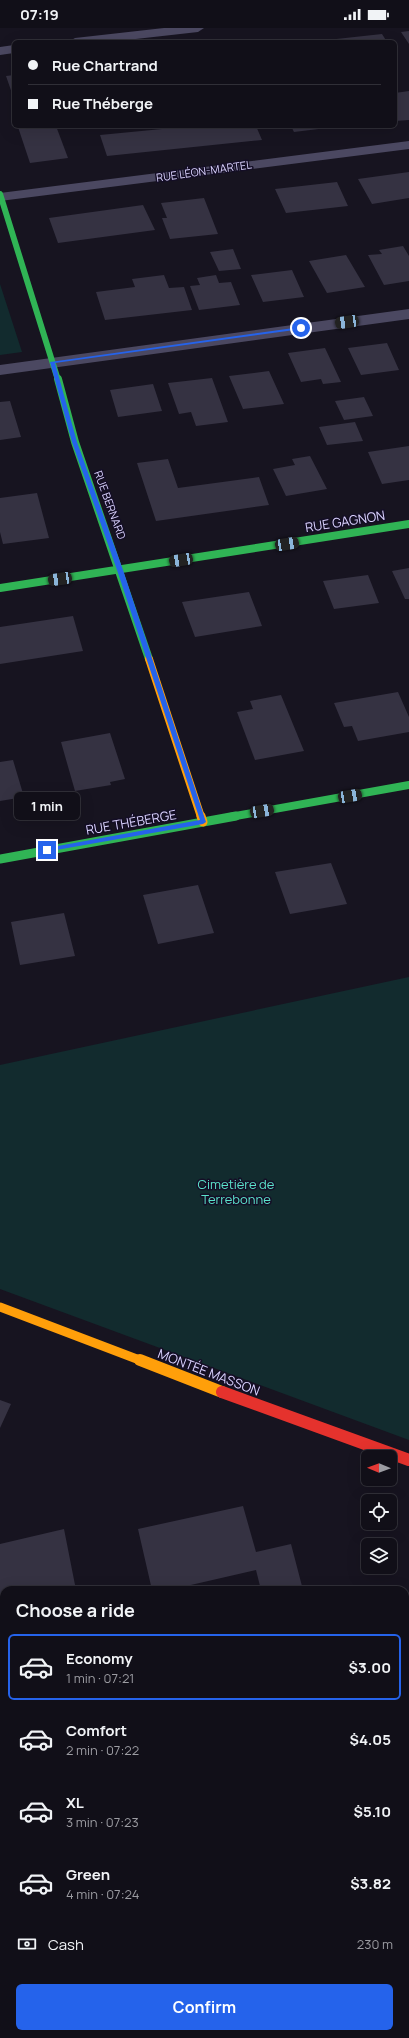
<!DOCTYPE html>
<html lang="en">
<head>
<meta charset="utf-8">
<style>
  :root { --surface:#110f18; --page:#1a1821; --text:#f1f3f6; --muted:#9c9ca2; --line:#302f37; --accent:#2563eb }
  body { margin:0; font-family:Manrope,sans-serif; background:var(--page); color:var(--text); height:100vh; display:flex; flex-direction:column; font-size:15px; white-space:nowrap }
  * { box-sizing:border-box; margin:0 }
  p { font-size:13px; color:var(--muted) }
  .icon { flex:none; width:22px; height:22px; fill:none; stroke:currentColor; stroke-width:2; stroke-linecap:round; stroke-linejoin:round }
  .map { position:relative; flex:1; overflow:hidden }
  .details { position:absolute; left:0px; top:1558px; width:409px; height:452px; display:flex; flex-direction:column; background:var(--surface); border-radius:12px 12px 0 0; box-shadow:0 4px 16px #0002,0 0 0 1px var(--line) }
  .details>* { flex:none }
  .top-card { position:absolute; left:12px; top:12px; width:385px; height:88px; border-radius:6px; box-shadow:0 4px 16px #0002,0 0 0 1px var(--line); display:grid; align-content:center; height:88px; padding:0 16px; background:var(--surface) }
  .needle { width:26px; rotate:271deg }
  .controls { position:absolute; left:361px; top:1422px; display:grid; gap:8px }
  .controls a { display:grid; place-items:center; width:36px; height:36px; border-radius:6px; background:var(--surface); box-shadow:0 4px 16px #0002,0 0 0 1px var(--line); font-size:20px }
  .end { position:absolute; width:18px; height:18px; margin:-9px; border:5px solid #2563eb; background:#fff; box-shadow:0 0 0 2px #fff }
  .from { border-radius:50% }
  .bubble { position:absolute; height:28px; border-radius:6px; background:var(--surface); box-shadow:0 4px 16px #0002,0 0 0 1px var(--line); font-size:13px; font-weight:700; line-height:28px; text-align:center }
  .car { position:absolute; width:12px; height:24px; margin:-12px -6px; border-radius:5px; box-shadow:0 0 3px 1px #0007; background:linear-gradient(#222 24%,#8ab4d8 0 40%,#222 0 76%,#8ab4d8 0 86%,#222 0) }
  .top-card b { display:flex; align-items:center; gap:14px; height:38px; font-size:15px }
  .top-card b+b { border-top:1px solid var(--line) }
  .top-card i { width:10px; height:10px; background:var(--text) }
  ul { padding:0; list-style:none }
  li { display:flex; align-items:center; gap:12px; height:66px; margin:0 8px 6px; padding:0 8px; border:2px solid transparent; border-radius:6px }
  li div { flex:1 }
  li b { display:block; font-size:15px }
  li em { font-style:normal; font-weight:700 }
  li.current { border-color:var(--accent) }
  li>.icon { width:36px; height:36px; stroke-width:1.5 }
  h2 { padding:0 16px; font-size:18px; line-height:48px }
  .pay { display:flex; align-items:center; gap:10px; height:44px; padding:0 16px; font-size:15px }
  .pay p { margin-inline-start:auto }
  .action { display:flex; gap:8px; margin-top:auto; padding:8px 16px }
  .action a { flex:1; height:46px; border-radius:6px; background:var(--accent); color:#fff; font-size:16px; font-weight:700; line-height:46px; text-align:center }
  .status { display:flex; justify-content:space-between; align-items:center; height:28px; padding:0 20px; background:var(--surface); direction:ltr }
  .status svg { height:11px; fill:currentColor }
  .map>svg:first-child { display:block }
</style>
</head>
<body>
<div class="status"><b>07:19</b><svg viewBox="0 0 49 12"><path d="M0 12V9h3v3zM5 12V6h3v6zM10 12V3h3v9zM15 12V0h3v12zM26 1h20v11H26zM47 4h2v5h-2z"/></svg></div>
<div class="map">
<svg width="409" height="2010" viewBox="0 0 409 2010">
  <rect width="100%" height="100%" fill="#171420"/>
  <path fill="#122b2e" d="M0 256 22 324 0 327Z
    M409 949V1412L0 1261V1037Z"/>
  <path fill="#353242" d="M409 3V16L401 4Z
    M382 6 387 14H318V13Z
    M14 47V71L6 48Z
    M409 63V92L395 93V65Z
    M27 98H56L68 130 30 135 18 99Z
    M193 98H256L262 112 107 128 100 107Z
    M291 98H334L335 99 294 104Z
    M409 144V170L372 176 358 151Z
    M337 154 348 178 286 185 275 161Z
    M204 170 218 206 170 211 162 190H167L161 175Z
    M143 177 155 202 58 215 49 190Z
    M403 218 409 228V253L384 257 368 227 382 226 379 222Z
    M233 221 241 241 219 243 210 224Z
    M346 227 365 259 327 265 309 233Z
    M292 242 304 269 263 274 251 247Z
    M164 247 169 260 184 259 192 282 105 292 96 264 135 259 132 251Z
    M216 247 219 255 231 254 240 277 199 282 190 258 200 257 197 250Z
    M387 315 399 342 361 347 348 320Z
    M325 320 341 354 323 356 321 351 301 354 288 325Z
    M269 343 284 376 243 381 229 348Z
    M212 350 228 394 196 398 191 384 179 386 168 355Z
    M153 356 162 383 118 389 110 362Z
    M364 369 373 388 344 392 335 373Z
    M10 373 21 409 0 412V374Z
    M355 394 363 413 327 417 319 399Z
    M409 418V452L382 456 368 424Z
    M310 428 327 461 286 468 273 441 295 437 292 431Z
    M168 431 178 460 259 449 269 477 156 493 137 435Z
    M37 465 49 510 3 516 0 504V470Z
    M409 540V571H405L392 543Z
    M368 547 379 575 334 581 323 553Z
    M249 564 262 598 195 609 182 574Z
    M73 588 83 623 0 636V599Z
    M398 664 409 689V704L358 713 352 698 344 699 334 675Z
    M281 667 304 723 255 732 237 684 253 681 250 673Z
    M110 705 125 751 110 754 111 757 75 763 61 714Z
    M13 732 24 769 0 773V734Z
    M331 835 347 876 290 886 275 844Z
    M198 857 214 905 158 916 143 867Z
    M64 885 75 928 20 937 11 894Z
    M0 1372 11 1376 0 1400Z
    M243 1478 256 1524 291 1516 303 1562H261L256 1542 169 1562H152L138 1501Z
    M64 1501 76 1562H4V1598L0 1599V1516Z
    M409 1741V1857L405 1858V1742Z
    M4 1854V1985L0 1987V1855Z"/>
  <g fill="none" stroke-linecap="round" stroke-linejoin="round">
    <path fill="#4b4861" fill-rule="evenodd" d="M164 0H204L198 4 109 14H68L75 10Z
      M14 17V25L0 27V19Z
      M409 113V121L0 173V165Z
      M409 281V291L0 347V337Z
      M409 1596V1624L405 1625V1597Z
      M4 1698V1726L0 1727V1699Z"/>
    <path stroke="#30b455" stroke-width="6" d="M0 166 58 352"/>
    <path stroke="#30b455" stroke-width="8" d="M58 351 75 414 149 631
      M0 560 409 496
      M230 789 409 757"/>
    <path stroke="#30b455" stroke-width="9" d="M0 831 236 788"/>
    <path stroke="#ff9f0a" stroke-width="8" d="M149 631 201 789"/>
    <path stroke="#ff9f0a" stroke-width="9" d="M201 788 203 794
      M0 1279 142 1333"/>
    <path stroke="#ff9f0a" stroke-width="12" d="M140 1332 222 1364"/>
    <path stroke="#e5322d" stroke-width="12" d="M222 1364 409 1432"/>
  </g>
  <path fill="#2563eb" d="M301 299 302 301 55 335 77 414 123 542 206 794 203 796 45 824V821L47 820 200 792 117 542 72 414 50 334Z"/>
  <g text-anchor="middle" stroke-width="3" stroke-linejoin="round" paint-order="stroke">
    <g font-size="11" fill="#dbd3ff" stroke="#140e26">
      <text transform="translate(204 143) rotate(-8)" y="4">RUE LÉON-MARTEL</text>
      <text transform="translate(110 477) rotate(70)" y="4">RUE BERNARD</text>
    </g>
    <g font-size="13" fill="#dbd3ff" stroke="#140e26">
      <text transform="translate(345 493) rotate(-9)" y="5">RUE GAGNON</text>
      <text transform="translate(131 794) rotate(-10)" y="5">RUE THÉBERGE</text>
      <text transform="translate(209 1344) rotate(21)" y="5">MONTÉE MASSON</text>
    </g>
    <g font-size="13" fill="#5be3cb" stroke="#140e26">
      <text x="236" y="1161">Cimetière de<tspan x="236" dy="15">Terrebonne</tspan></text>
    </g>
  </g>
</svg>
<div class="controls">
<a><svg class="needle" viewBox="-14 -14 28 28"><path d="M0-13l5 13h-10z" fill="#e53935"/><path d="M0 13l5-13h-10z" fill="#9c9ca2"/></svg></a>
<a><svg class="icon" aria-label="locate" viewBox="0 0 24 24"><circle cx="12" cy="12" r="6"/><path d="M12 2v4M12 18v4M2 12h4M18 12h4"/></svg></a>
<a><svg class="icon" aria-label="layers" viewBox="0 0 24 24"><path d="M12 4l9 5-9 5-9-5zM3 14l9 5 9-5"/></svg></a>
</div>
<i class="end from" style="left:301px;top:300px"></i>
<i class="end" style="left:47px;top:822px"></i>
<div class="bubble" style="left:14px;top:764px;width:66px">1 min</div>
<i class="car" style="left:347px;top:294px;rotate:262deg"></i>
<i class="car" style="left:287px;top:516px;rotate:81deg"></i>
<i class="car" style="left:181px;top:532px;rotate:261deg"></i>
<i class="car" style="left:60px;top:551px;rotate:262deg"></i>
<i class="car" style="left:350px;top:768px;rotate:80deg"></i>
<i class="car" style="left:262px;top:783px;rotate:80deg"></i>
<div class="top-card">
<b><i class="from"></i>Rue Chartrand</b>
<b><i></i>Rue Théberge</b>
</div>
<section class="details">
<h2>Choose a ride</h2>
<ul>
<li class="current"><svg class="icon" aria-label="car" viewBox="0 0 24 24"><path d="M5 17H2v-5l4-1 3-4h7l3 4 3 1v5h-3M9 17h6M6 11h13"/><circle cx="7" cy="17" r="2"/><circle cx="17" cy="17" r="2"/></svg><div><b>Economy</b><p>1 min · 07:21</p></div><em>$3.00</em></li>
<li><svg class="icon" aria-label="car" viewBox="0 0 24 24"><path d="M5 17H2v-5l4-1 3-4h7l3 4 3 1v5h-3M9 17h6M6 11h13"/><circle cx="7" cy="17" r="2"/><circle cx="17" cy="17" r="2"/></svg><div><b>Comfort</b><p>2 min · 07:22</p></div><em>$4.05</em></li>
<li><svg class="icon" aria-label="car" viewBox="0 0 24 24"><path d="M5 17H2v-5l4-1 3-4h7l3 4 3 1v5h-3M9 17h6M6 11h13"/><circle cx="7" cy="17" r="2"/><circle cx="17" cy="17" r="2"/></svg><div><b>XL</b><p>3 min · 07:23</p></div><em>$5.10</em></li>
<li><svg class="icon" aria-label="car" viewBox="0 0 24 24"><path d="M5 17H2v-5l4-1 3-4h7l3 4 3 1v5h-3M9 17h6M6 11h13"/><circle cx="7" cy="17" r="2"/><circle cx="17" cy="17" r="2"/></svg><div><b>Green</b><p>4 min · 07:24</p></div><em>$3.82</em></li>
</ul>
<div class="pay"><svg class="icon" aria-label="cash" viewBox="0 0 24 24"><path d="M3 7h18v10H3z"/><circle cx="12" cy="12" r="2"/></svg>Cash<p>230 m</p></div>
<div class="action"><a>Confirm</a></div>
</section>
</div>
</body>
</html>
